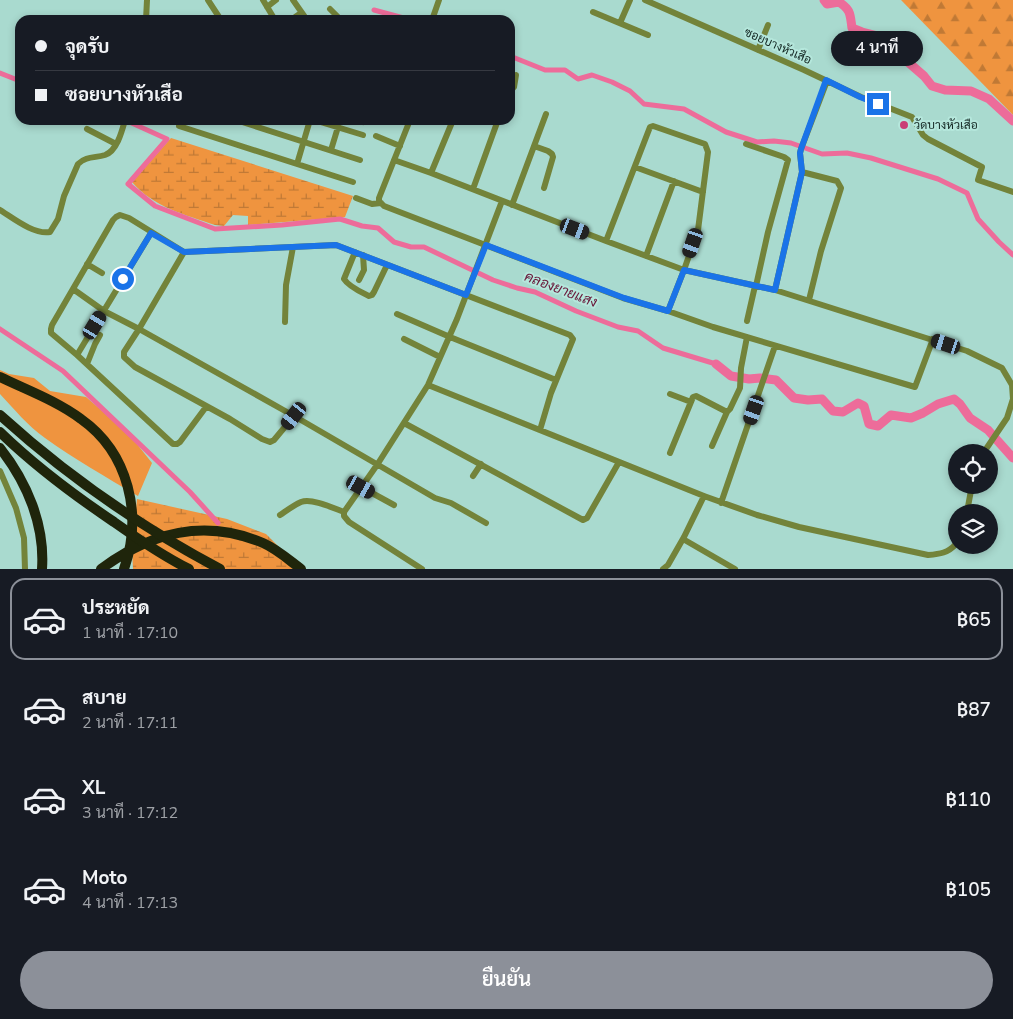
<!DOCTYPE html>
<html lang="th">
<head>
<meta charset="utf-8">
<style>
  :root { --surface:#171b24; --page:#20242c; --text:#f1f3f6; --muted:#9ea1a6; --line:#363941; --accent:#8c9099 }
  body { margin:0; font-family:"Nunito Sans",Sarabun,sans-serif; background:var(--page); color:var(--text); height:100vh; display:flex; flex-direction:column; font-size:19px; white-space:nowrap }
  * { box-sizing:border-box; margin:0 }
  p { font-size:16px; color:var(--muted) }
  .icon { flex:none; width:28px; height:28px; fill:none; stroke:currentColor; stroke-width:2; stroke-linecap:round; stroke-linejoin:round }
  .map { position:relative; height:569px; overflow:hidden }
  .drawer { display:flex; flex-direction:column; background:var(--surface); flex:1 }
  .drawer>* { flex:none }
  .hud { position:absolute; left:15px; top:15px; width:500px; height:110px; border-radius:15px; box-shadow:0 2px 8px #0003; display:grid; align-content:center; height:110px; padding:0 20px; background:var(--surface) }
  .fabs { position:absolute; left:948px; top:444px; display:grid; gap:10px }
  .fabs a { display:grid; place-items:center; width:50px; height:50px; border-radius:50%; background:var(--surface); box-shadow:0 2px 8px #0003; font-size:25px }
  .end { position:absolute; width:22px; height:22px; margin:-11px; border:6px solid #1a73e8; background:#fff; box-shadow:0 0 0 2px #fff }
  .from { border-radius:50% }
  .bubble { position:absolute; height:35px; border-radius:18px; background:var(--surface); box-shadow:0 2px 8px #0003; font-size:16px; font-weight:600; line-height:35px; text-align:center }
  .car { position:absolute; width:15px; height:30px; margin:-15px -8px; border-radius:6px; box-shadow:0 0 4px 1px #0007; background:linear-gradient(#222 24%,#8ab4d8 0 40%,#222 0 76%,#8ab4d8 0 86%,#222 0) }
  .hud b { display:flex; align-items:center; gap:18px; height:48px; font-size:19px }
  .hud b+b { border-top:1px solid var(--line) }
  .hud i { width:12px; height:12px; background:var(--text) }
  ul { padding:9px 0 0; list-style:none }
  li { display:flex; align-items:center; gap:15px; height:82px; margin:0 10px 8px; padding:0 10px; border:2px solid transparent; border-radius:15px }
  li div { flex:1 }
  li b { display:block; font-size:19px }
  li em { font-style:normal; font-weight:600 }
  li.on { border-color:var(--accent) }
  li>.icon { width:45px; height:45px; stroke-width:1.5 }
  .action { display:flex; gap:10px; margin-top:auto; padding:10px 20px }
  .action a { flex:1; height:58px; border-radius:30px; background:var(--accent); color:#fff; font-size:20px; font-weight:600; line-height:58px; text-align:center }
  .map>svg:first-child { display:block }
</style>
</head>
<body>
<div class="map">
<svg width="1013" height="569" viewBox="0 0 1013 569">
  <defs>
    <pattern id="forest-firs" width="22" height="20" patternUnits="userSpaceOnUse" patternTransform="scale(1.25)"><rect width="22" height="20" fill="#ef943f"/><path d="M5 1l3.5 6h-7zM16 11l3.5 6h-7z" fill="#c07935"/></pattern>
    <pattern id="wetland-marsh" width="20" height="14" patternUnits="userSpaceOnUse" patternTransform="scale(1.25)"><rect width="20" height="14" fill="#ef943f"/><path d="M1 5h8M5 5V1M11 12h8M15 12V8" fill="none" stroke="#c07935"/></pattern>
  </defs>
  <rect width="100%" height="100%" fill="#a9dacf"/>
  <path fill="#ef943f" d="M0 370 9 374 34 378 50 391 86 397 129 434 152 463 138 496C106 477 74 459 45 438 28 426 14 409 0 394Z"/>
  <path fill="url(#forest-firs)" d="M901 0H1013V115Z"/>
  <path fill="url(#wetland-marsh)" d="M171 138 353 196 345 217 248 225V216L233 215 224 226 215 225C186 215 153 207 132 182Z
    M137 499 227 519 266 534 301 569H133L132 549Z"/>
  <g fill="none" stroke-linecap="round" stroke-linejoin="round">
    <path stroke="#ed6c9a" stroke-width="5" d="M374 10 411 20
      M510 56 545 70H565L578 79 592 75 612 82 630 91 644 104 684 109 726 132 757 142 774 141 791 143 822 154 847 153 871 158 938 179 967 193 978 219 999 242 1013 255
      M0 73 20 81
      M125 120 167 139 128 184 155 206 215 229 282 225 340 219 362 226 378 228 394 242 411 247H424L493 280 517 288 535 292 576 311 618 327 638 331 663 348 716 364
      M0 329 63 371 190 492 218 523"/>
    <path stroke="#ed6c9a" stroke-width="9" d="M824 0 827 4 839 2C851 10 850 14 852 28L862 32 878 36 924 76 932 86 945 90 971 91 989 99 1013 121
      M716 364 731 376 749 379 760 378 776 380 794 398 808 400 822 399 833 411 843 412 858 403 864 406 869 424 878 426 891 415 911 418 923 413 938 404 954 399 960 404 970 418 988 430 1013 458"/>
    <path stroke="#73833a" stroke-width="6" d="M208 0 221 20
      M263 0 275 20
      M293 0 307 20
      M645 0 804 70 861 97 912 117 923 135 928 139 982 167 978 180 1013 192
      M267 7 276 0
      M330 9 341 20
      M593 12 648 35
      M146 20 147 0
      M291 20 301 13
      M432 20 439 0
      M620 23 630 0
      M758 50 768 25
      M510 92 514 87 516 75
      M236 120 360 160
      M314 120 363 135
      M410 120 379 198V201L384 206 623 298 668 311 713 327 915 387 933 339
      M363 122 364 120
      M179 126 353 182
      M87 129 116 144
      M376 136 400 146
      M746 144 784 157 788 160 768 232 756 286
      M534 146 548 151 552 154 553 157 544 188
      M331 150 338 127
      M394 160 431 173 606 241 684 270 775 290 967 351 1002 368 1012 385 1013 399 1007 418 984 452
      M297 164 310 120
      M635 167 703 192
      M802 172 837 181 841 188 821 251 809 300
      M431 173 453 120
      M473 189 498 120
      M356 198 372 204 381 203
      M512 205 546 114
      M0 210C13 218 34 235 50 232L58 219 64 196 78 164C86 156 95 158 105 155 117 151 122 131 125 120
      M606 241 650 127 653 126 656 127 705 144 708 152 698 230 684 270 668 311
      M184 252 139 329 124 352V357L135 367 230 419 262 439 270 442 274 440 294 416
      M355 252 344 279C349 287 361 292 369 296L372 295 374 292 387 265
      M646 256 674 181
      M87 264 102 273
      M359 280 364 270 363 255
      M73 289 104 311 139 329 294 416 435 498 451 503 486 523
      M775 290 802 172 800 153 801 149 827 81
      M397 314 450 337 556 380
      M747 321 755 286
      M285 322 286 285 293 247
      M404 339 440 357
      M77 355 151 233
      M87 364 95 344 100 335
      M428 385 704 496 757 515 799 527 928 555C940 554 948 553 956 544
      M670 394 691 402
      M206 407 180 442 177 444H173L77 355 51 333V329L52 325 113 220 116 217 120 215 129 218 184 252 336 245 570 335 573 339 551 393 540 430
      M404 423 583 520 587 518 619 462
      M712 446 727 412
      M670 453 693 397 696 396 727 412 730 409 740 388 741 368 747 337
      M0 471 16 508 24 538 25 569
      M473 476 481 464
      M361 487 394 505
      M721 503 775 346
      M967 512 972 485
      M280 515C286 511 294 505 301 502 312 498 333 508 344 512
      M683 539 735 569
      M422 569 349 522 344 516V512L377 465 428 385 457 319 502 201
      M663 569 668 565 684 537 704 496"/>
    <path stroke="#1f250b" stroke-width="10" d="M0 377C27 390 57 401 81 419 129 453 143 515 124 569
      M0 448C27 482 45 525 42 569
      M101 569C151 532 204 518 263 543 277 549 289 560 301 569"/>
    <path stroke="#1f250b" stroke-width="10" d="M0 415C66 475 141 527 220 569
      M0 432C35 466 74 495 114 522 138 539 163 556 189 569"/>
  </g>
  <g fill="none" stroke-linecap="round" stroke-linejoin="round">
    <path stroke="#1a73e8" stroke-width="6" d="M123 279 151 233 184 252 336 245 466 295 486 245 624 298 668 311 684 270 775 290 802 172 800 153 801 149 826 80 860 97 878 104"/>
  </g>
  <circle fill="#ca3f76" stroke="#b5e7dc" stroke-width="2" cx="904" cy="125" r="5"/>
  <g text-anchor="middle" stroke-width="4" stroke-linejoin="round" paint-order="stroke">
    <g font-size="12" fill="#152925" stroke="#b5e7dc">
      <text transform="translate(778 46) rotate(24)" y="4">ซอยบางหัวเสือ</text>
    </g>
    <g font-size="12" fill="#152925" stroke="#b5e7dc" text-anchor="start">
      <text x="914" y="129">วัดบางหัวเสือ</text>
    </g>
    <g font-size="14" font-style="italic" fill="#69183a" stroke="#b5e7dc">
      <text transform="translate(561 289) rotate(21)" y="5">คลองยายแสง</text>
    </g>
  </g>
</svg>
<div class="fabs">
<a><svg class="icon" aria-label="locate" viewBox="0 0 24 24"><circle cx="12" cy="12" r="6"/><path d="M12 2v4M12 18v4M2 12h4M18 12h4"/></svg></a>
<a><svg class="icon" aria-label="layers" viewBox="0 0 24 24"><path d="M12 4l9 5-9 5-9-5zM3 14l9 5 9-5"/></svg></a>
</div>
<i class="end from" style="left:123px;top:279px"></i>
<i class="end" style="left:878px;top:104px"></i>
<div class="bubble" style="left:831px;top:31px;width:92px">4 นาที</div>
<i class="car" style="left:575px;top:229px;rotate:111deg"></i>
<i class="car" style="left:693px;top:243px;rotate:199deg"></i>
<i class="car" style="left:95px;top:325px;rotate:31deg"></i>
<i class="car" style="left:946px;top:344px;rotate:288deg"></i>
<i class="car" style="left:754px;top:410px;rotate:199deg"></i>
<i class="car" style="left:294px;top:416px;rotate:218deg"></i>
<i class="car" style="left:361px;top:487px;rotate:119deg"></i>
<div class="hud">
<b><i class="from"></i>จุดรับ</b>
<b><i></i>ซอยบางหัวเสือ</b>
</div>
</div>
<section class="drawer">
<ul>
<li class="on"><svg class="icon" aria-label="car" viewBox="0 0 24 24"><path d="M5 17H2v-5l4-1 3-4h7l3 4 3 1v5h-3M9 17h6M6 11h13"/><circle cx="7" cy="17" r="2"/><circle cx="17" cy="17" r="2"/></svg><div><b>ประหยัด</b><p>1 นาที · 17:10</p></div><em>฿65</em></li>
<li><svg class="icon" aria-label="car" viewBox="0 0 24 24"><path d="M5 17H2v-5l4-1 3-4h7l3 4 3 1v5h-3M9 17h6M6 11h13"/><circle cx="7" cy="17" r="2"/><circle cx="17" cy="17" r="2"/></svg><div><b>สบาย</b><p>2 นาที · 17:11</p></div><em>฿87</em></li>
<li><svg class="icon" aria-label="car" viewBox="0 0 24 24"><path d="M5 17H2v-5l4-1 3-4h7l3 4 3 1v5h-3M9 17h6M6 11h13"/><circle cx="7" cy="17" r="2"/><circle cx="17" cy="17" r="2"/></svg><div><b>XL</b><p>3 นาที · 17:12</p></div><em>฿110</em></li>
<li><svg class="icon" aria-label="car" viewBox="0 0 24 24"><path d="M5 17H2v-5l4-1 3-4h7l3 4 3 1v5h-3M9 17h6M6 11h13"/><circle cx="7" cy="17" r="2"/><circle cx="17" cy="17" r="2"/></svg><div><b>Moto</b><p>4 นาที · 17:13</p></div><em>฿105</em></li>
</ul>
<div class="action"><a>ยืนยัน</a></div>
</section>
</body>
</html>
